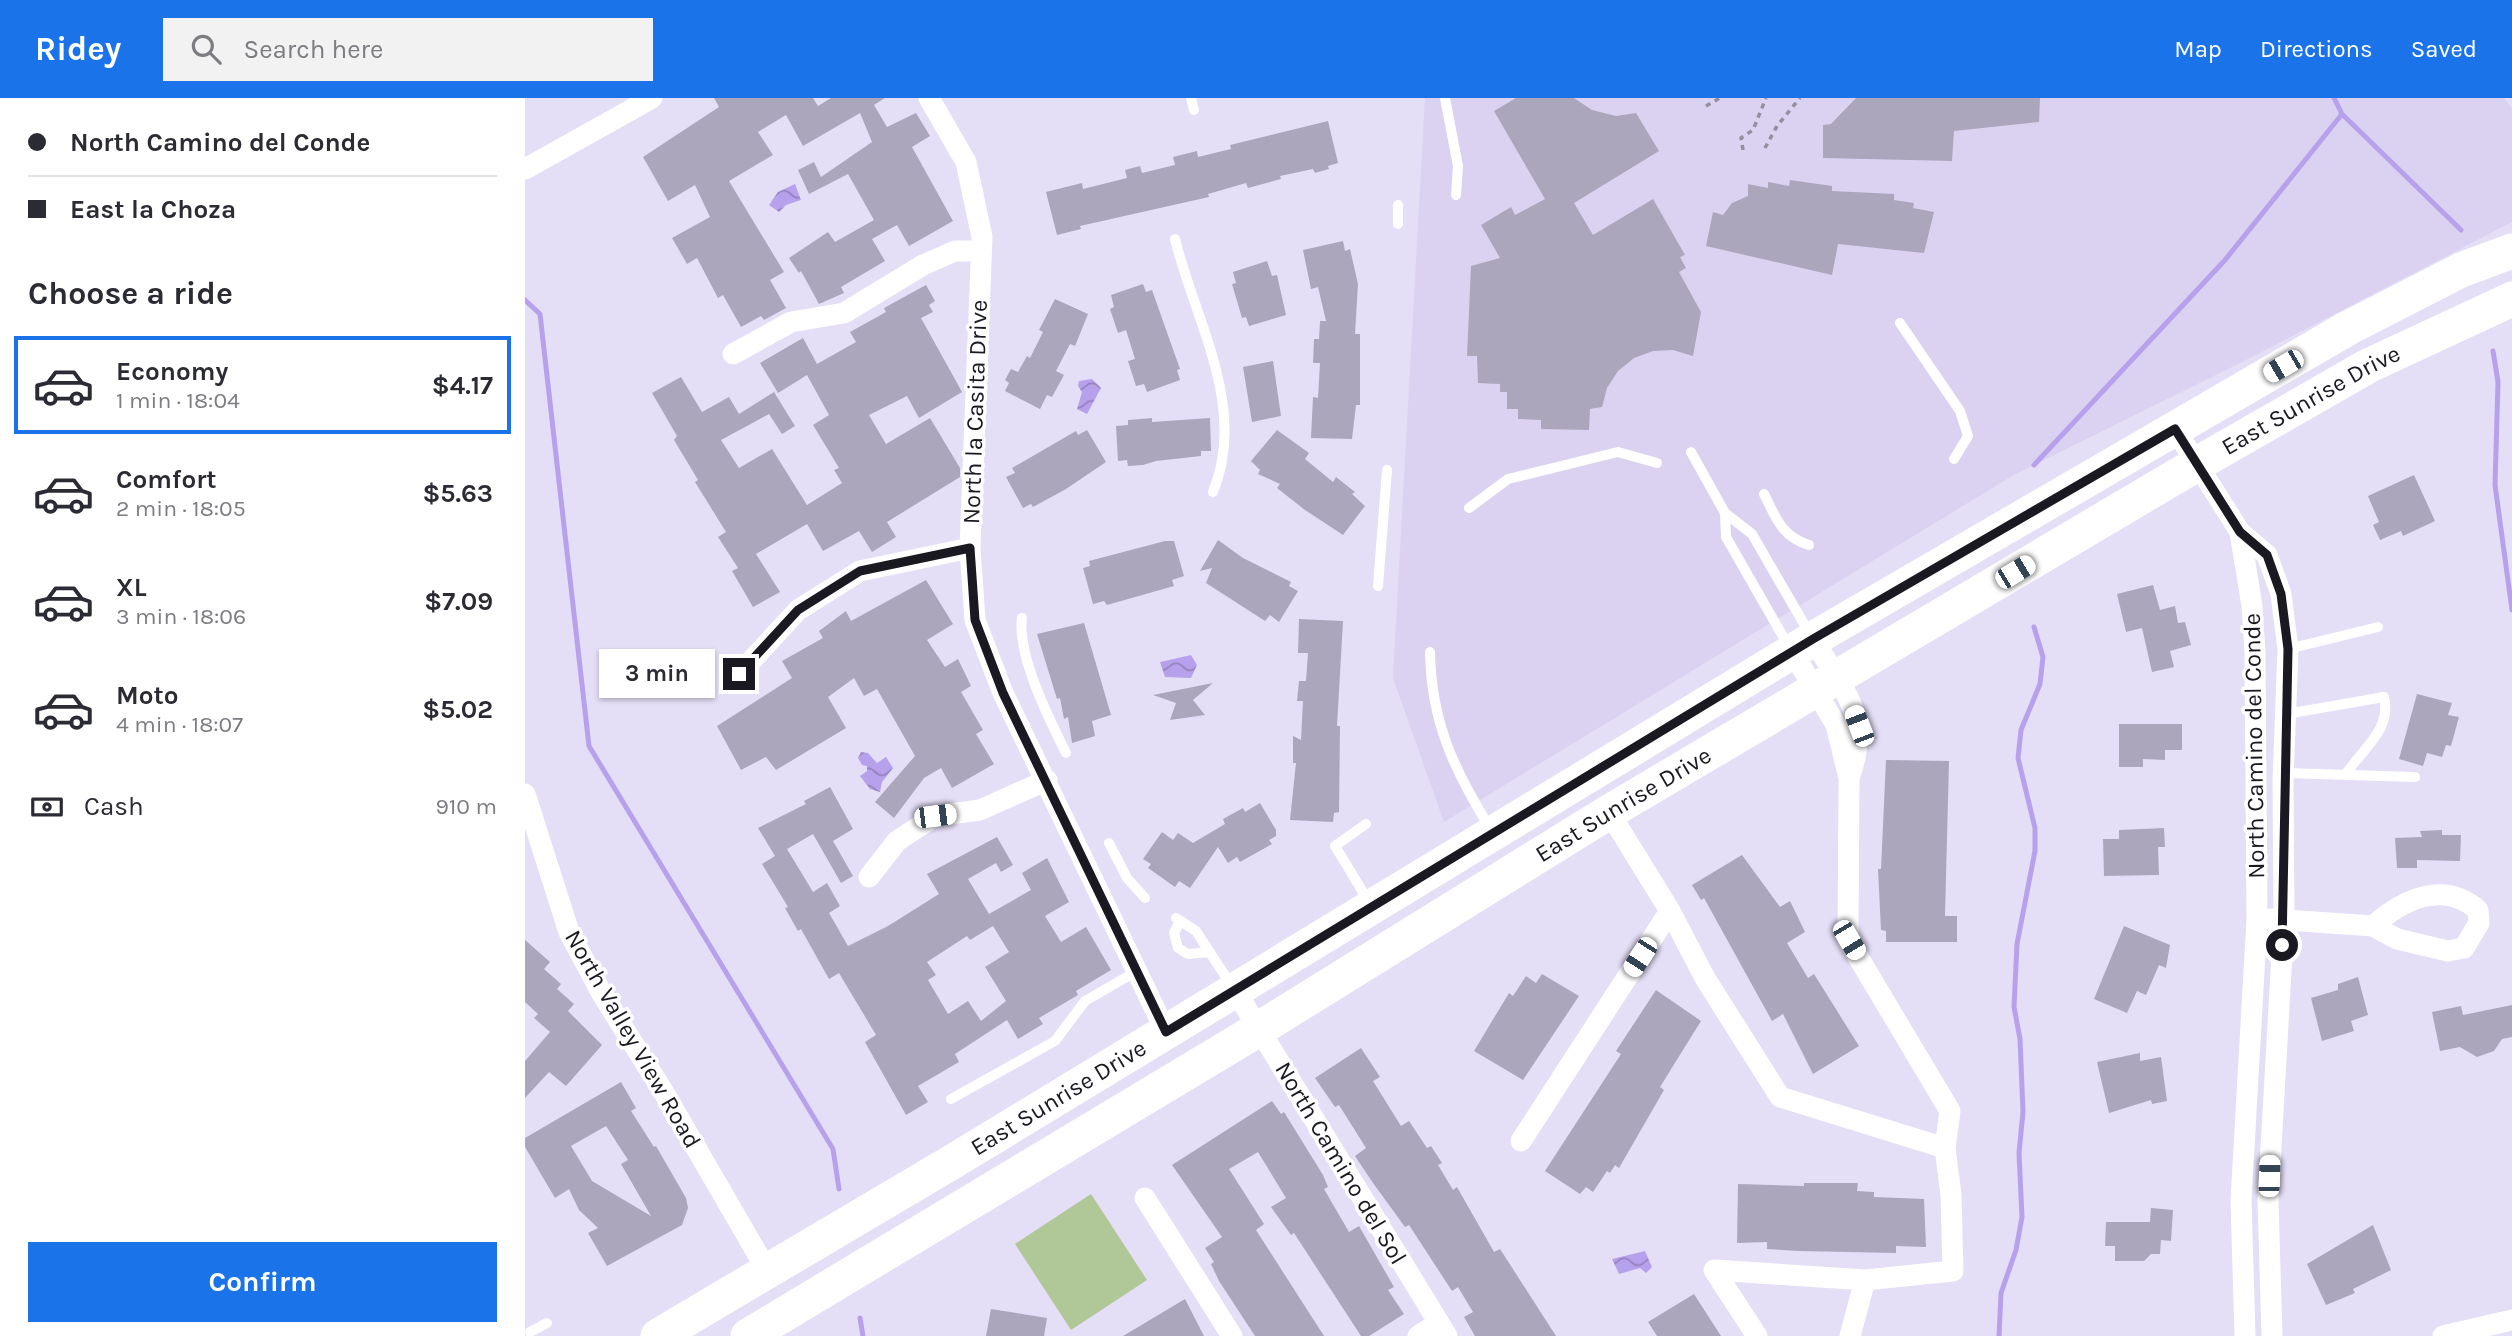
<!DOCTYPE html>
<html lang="en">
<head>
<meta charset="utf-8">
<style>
  :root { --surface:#fff; --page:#f2f2f3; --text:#2b2b33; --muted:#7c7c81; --line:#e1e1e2; --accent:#1a73e8 }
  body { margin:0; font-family:Karla,sans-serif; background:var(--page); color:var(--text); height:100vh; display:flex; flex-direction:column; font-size:26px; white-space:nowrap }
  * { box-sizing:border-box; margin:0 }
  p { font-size:23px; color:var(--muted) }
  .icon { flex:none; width:38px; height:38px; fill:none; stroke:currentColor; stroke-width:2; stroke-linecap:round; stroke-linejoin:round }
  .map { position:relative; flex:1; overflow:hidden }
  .details { display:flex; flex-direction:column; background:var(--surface); width:525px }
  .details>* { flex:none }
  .hud { display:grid; align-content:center; height:154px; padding:0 28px; background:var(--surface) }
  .end { position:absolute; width:32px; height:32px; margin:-16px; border:9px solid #1a1820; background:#fff; box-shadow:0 0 0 4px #fff }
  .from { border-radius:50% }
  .bubble { position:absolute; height:49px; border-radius:0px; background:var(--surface); box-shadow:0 2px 5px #0004; font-size:23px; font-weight:700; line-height:49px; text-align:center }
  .car { position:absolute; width:21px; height:42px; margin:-21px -10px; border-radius:9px; box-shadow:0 0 5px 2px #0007; background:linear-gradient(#fff 24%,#345 0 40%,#fff 0 76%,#345 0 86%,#fff 0) }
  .hud b { display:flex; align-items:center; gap:24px; height:66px; font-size:26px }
  .hud b+b { border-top:2px solid var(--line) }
  .hud i { width:18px; height:18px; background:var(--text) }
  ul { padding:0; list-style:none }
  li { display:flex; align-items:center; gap:21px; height:98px; margin:0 14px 10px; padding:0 14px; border:4px solid transparent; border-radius:0px }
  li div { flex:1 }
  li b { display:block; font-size:26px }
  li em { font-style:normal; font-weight:700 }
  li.selected { border-color:var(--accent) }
  li>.icon { width:63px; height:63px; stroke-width:1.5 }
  h2 { padding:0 28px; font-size:32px; line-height:84px }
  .pay { display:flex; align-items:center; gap:18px; height:77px; padding:0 28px; font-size:26px }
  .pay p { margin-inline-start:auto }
  .action { display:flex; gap:14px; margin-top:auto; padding:14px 28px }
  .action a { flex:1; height:80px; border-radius:0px; background:var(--accent); color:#fff; font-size:28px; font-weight:700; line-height:80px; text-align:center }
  header { display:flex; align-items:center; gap:42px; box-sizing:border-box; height:98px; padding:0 35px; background:var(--accent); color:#fff }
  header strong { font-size:33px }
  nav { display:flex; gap:38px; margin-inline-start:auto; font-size:24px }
  .search { width:490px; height:63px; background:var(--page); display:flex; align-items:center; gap:18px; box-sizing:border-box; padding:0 24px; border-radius:0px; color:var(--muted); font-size:26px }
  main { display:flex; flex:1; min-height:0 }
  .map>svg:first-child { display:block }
</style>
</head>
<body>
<header>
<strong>Ridey</strong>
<div class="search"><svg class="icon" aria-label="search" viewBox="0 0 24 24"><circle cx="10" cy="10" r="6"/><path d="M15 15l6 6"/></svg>Search here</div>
<nav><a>Map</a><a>Directions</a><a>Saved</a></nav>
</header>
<main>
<section class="details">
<div class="hud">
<b><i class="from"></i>North Camino del Conde</b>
<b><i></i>East la Choza</b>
</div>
<h2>Choose a ride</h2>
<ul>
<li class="selected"><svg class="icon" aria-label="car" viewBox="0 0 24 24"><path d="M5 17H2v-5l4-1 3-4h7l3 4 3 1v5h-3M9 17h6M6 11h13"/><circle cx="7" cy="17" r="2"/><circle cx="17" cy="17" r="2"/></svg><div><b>Economy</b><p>1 min · 18:04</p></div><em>$4.17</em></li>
<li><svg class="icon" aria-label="car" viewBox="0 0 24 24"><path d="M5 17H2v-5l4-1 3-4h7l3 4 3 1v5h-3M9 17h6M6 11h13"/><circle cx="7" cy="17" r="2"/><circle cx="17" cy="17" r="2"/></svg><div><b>Comfort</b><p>2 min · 18:05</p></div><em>$5.63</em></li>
<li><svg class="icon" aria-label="car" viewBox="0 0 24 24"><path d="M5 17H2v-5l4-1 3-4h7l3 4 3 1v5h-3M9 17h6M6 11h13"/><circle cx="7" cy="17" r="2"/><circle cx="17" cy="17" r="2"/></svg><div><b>XL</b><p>3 min · 18:06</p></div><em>$7.09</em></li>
<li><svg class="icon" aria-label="car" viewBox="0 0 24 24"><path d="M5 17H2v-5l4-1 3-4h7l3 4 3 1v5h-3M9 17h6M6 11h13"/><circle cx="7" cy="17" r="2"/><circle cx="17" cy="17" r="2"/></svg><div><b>Moto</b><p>4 min · 18:07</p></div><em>$5.02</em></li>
</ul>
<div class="pay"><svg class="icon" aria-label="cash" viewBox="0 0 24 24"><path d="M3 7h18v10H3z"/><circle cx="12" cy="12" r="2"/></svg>Cash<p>910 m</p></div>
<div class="action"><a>Confirm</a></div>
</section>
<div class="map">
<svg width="1987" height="1238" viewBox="0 0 1987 1238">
  <defs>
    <pattern id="water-waves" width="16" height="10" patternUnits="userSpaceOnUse" patternTransform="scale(1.75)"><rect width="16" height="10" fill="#b8a1ec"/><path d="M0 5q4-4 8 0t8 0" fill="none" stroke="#9582bf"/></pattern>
  </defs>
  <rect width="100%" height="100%" fill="#e4def6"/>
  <path fill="#dad2f0" d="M900 0H1979L1987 10V124L1717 264 1487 378 919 724 868 580Z"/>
  <path fill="#b0c897" d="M566 1096 622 1182 546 1232 490 1146Z"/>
  <path fill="url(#water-waves)" d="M270 86 276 102 261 107 254 114 244 107 253 94Z
    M567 281 576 290 562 316 552 311 557 294 553 288 554 283Z
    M666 557 672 567 666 580 640 579 635 564Z
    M336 654 343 655 352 665 361 659 368 670 357 684 355 694 345 691 335 678 342 673V668L337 667 333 660Z
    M1120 1153 1127 1169 1121 1175 1115 1170 1094 1176 1087 1161Z"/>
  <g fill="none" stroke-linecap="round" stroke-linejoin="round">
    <path stroke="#b8a1ec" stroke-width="5" d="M1809 0 1817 16 1936 132
      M0 202 15 216 64 648 308 1051 314 1091
      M1968 253 1973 284 1970 387 1987 512
      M1509 367 1700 162 1817 16
      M335 1220 338 1238
      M1474 1238 1476 1195 1491 1152 1497 1119 1494 1055 1498 1014 1495 941 1489 909 1492 846 1510 753V730L1493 660 1496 632 1515 586 1518 559 1509 529"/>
  </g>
  <path fill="#aca6bd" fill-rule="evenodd" d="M189 0H288L293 8 306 0H360L349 7 362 29 391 15 405 38 387 49 428 123 384 148 372 127 347 141 360 163 316 189 319 195 294 206 276 173 274 175 264 160 303 134 310 144 349 122 323 76 284 96 273 72 289 64 296 79 347 44 335 15 278 48 261 17 233 34 248 57 204 83 259 174 245 182 261 210 239 222 236 218 216 229 198 197 193 200 172 160 162 166 147 140 185 119 170 87 143 103 118 59 194 9Z
    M991 0H1049L1067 12 1091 18 1111 15 1134 53 1049 105 1068 137 1128 101 1160 157 1155 159 1161 170 1154 174 1176 214 1168 258 1148 252 1128 253 1109 260 1093 273 1082 290 1077 309 1065 311 1064 332 1016 331V322L993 321V311H982V294H975V286L953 285 952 258H942L946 168 975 160 956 127 986 109 990 117 1020 101 969 13Z
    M1331 0H1515L1514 24 1429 33 1427 63 1298 60V27L1306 26Z
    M803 23 813 65 803 68 804 71 790 75 788 71 755 78 756 81 723 90 721 85 683 96 684 99 555 128 556 131 532 137 521 94 557 85 558 91 602 80 600 72 615 68 617 75 650 67 648 59 672 53 673 59 706 51 705 47Z
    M1265 82 1307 88V93L1369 96V102L1389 105 1388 110 1409 114 1399 155 1313 146 1307 177 1181 148 1188 114 1198 117 1207 105 1223 98V86L1243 90V84L1264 88Z
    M818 143 820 153 825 151 833 186 830 236H835V307H831L827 341 786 340 788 299 793 300 795 265H788L789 241H794L795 223H801L793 189 786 191 778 152Z
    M742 163 747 178 752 177 761 217 724 228 721 219 717 220 707 186 711 185 708 174Z
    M618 186 621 194 627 192 655 271 652 272 655 282 622 294 619 286 611 288 603 263 610 261 601 232 593 235 585 211 589 209 586 197Z
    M401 187 410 203 404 207 408 214 396 220 437 294 394 320 382 298 344 317 361 346 405 320 435 370V379L362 424 371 439 347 454 334 433 298 453 282 426 231 456 255 494 228 509 207 473 213 470 193 439 201 434 170 384 173 382 149 342 152 338 127 295 156 279 177 314 204 299 214 316 249 294 270 328 257 336 244 316 196 342 214 370 247 351 282 407 317 385 309 372 314 370 288 327 304 317 282 277 253 295 235 265 278 240 292 266 331 244 325 234 361 214 359 210Z
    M530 201 563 216 550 248 545 246 531 273 539 277 527 299 522 297 515 311 480 293 484 285 480 282 486 271 493 274 502 258 505 260 518 234 514 232Z
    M748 263 756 318 727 324 718 269Z
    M627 320V324L685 320 686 353H676V358L631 363 618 367 603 368 602 362 593 363 591 328 603 327V322Z
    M562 332 581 364 541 391 508 409 506 406 498 410 481 379 490 375 487 370 551 333 553 337Z
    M752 332 784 355 780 361 808 384 811 379 830 394 827 396 840 408 818 437 780 412 752 390 755 386 733 376 735 372 726 363Z
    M1889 377 1910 423 1878 438 1876 433 1855 442 1848 427 1854 424 1843 398Z
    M693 442 718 460 766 484 764 488 773 493 754 524 745 517 740 523 681 485 687 470 675 473Z
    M640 443H649L659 478 647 482 649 488 582 507 579 503 568 506 558 470 565 468 564 463Z
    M401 482 428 526 402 542 420 569 433 561 446 588 436 594 458 632 451 636 469 666 427 690 416 670 399 680 369 720 350 704 390 658 352 591 339 598 329 580 303 599 321 630 251 672 241 659 216 672 192 628 267 580 257 563 298 540 294 533 321 513 326 523Z
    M1628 487 1635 512 1650 508 1653 525 1660 524 1666 547 1645 553 1649 569 1627 574 1617 530 1601 534 1592 496Z
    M774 521 818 523 812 628H815L814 714 809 715 808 724 765 722 771 665H768V638L776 642 778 603H772L774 583H781L783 555H773Z
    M559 525 586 617 567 623 570 638 547 645 543 619 539 621 535 600 532 601 512 536Z
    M688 585 668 602 680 617 645 622 651 605 628 597Z
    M1892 596 1927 605 1923 617 1934 619 1926 648 1921 647 1917 659 1902 655 1898 668 1874 661Z
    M1594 626H1657V652H1640V662L1618 661V669H1594Z
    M1361 662 1424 663 1420 818H1432V844H1361V833L1356 832 1353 771H1356Z
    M305 689 328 731 308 743 328 778 316 785 288 736 262 751 288 794 302 785 315 808 304 815 323 848 363 828 414 796 402 776 472 739 488 767 476 774 471 765 443 781 464 816 506 792 497 775 522 760 544 804 520 818 536 844 561 829 586 872 551 893 553 897 514 920 518 926 493 941 482 922 430 956 434 964 393 988 403 1004 381 1017 340 944 351 937 314 875 304 881 276 831 273 833 260 810 263 809 237 766 250 758 233 730 281 706 279 703ZM468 828 484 854 460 869 481 903 456 923 443 903 423 916 403 882 411 877 402 864 442 838 445 842Z
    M735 705 751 732V738L744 742 747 746 715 764 712 759 703 765 693 749 665 790 654 783 650 789 623 770 626 766 618 761 637 734 648 742 653 735 668 745 700 726 698 721 718 710 720 714Z
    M1639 730 1640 749H1633L1634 777 1579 778 1578 741H1594V732Z
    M1917 732V737H1936L1935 763 1892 762V770H1872L1870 740 1897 739 1895 733Z
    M1217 757 1255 809 1265 803 1280 834 1262 845 1283 880 1289 876 1334 948 1288 976 1258 916 1247 923 1179 800 1176 802 1167 787Z
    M1599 828 1645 847 1641 870 1634 867 1621 897 1612 893 1602 915 1569 901Z
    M0 842 25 864 19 871 36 886 32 891 49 906 43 913 77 947 41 988 24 974 0 1000V963L25 934 9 920 13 916 0 904Z
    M1017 876 1054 898 998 982 949 953 984 895 988 898 1001 878 1011 885Z
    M1833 879 1843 917 1826 923 1829 933 1797 943 1786 900 1813 892V886Z
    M1131 892 1176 923 1135 989 1139 992 1094 1070 1090 1067 1085 1075 1082 1073 1068 1094 1061 1089 1055 1096 1020 1073 1096 956 1091 953Z
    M1987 907V939L1977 941 1969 953 1952 959 1935 949 1915 953 1907 914 1936 908 1938 917Z
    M836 950 855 979 848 983 876 1028 884 1023 902 1050 906 1048 917 1065 913 1067 928 1092 932 1089 969 1154 975 1151 1031 1238H950L939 1219 948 1214 933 1189 927 1193 884 1127 880 1129 848 1085 830 1058 841 1050 814 1007 810 1009 790 980Z
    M1615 955V963L1636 959 1642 1003 1627 1006 1626 1002 1584 1015 1572 964Z
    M96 984 111 1010 106 1013 129 1049 131 1048 161 1100 163 1110 157 1127 82 1168 63 1135 73 1130 54 1112 44 1091 30 1100 0 1049V1040ZM81 1028 103 1062 96 1066 126 1118 67 1083 46 1048Z
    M747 1003 756 1016 759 1014 798 1077 803 1089 799 1091 824 1134 834 1128 869 1189 863 1192 879 1216 844 1238H836L769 1135 766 1137 746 1109 761 1100 733 1054 704 1071 739 1126 731 1132 799 1238H730L694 1183 686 1166 689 1164 680 1150 697 1139 647 1067Z
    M1279 1085H1333L1332 1093 1349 1094V1099L1399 1101 1401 1149 1371 1148V1155L1273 1153 1242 1151V1144L1212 1145 1213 1086 1279 1088Z
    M1626 1110 1648 1112 1646 1143 1636 1142 1635 1156H1626L1619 1163H1590V1148H1580L1581 1124H1625Z
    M1848 1127 1866 1172 1828 1191 1830 1195 1801 1207 1782 1166Z
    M1169 1196 1196 1238H1132L1123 1224Z
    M660 1201 679 1238H598Z
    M466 1211 522 1220 519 1238H461Z"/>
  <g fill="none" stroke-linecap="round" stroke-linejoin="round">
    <path stroke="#938ea0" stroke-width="3.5" stroke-dasharray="5 5" stroke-linecap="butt" d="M1181 8 1195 0
      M1240 50 1252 28 1275 0
      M1218 52 1216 40 1228 32 1241 0"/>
    <path stroke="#fff" stroke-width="10" d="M666 0 669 12
      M920 0 933 68 931 97
      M873 126V107
      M650 141C670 223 723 309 688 394
      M1375 225 1435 313 1443 338 1429 361
      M1166 354 1200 415
      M1239 396C1251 420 1257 439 1284 447
      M944 410 983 381 1093 354 1132 365
      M853 488 862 372
      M497 520C492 557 524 621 541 655
      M1264 549 1201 439 1200 415 1227 436 1286 538
      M1763 551 1853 529
      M905 554C906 623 929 672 965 730
      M1761 616 1859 599C1867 632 1837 651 1821 676
      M1758 675 1890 679
      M841 726 810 748 844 804
      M584 745 602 780 620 800
      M651 820 671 833 708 890
      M655 823 649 835 653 850 663 856 685 854
      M426 1001 530 943 560 903 612 873
      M5 1234 22 1225"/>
    <path stroke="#fff" stroke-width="21" d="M404 0 441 64 457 139 445 450 450 522 478 595 641 934
      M0 71 127 0
      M208 256 266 224 319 215 398 167 430 153H456
      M1650 331 1715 434 1742 457 1756 496 1763 551 1758 683 1759 821 1743 1102 1747 1238
      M1715 434 1727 508 1730 554 1732 821 1716 1102 1720 1238
      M1267 553 1311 627 1324 680C1347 618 1319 593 1288 541
      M214 576 273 512 335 473 445 450
      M0 696 44 834 77 896 138 993 243 1174
      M1084 714 1145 813 1180 880 1255 999 1420 1050
      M344 779 372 743 410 718 455 712 522 682
      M1745 821 1848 828 1872 841 1923 853 1939 850 1954 825 1953 812C1919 782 1878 801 1848 828
      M710 892 922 1238
      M996 1043 1145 813
      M620 1100 707 1238
      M893 1238 913 1225
      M1232 1238 1189 1172 1340 1182 1428 1173 1426 1097 1420 1050 1425 1013 1323 842 1324 680
      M1325 1238 1340 1182
      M1918 1238 1987 1222"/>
    <g stroke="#fff" stroke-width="35">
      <path id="s1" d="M133 1238 427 1064 1288 541 1823 230 1936 172 1987 153"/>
      <path id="s2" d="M223 1238 734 931 1084 714 1672 366 1843 268 1987 201"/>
    </g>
  </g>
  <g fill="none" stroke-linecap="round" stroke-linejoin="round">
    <path stroke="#1a1820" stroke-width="9" d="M214 576 273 512 335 473 445 450 450 522 478 595 641 934 1288 541 1650 331 1715 434 1742 457 1756 496 1763 551 1757 847"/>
  </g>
  <g text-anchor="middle" stroke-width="7" stroke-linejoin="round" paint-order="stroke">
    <g font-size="24" fill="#1a1820" stroke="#fff">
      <text dy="8" stroke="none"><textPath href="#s2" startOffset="1822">East Sunrise Drive</textPath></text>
      <text transform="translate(450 314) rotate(-88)" y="8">North la Casita Drive</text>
      <text transform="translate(1729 648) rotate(-91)" y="8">North Camino del Conde</text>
      <text dy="8" stroke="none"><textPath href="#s2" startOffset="1024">East Sunrise Drive</textPath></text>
      <text transform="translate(108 941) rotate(60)" y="8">North Valley View Road</text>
      <text dy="8" stroke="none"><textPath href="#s1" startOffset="466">East Sunrise Drive</textPath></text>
      <text transform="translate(816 1065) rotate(59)" y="8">North Camino del Sol</text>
    </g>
  </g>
</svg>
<i class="end from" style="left:1757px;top:847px"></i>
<i class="end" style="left:214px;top:576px"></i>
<div class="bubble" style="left:74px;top:551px;width:116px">3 min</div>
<i class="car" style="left:1758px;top:268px;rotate:240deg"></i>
<i class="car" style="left:1490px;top:474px;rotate:59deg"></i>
<i class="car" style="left:1334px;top:628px;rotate:339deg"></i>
<i class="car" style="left:410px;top:718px;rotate:83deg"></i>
<i class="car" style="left:1324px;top:842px;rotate:149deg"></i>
<i class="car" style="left:1115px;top:859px;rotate:213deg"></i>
<i class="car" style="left:1744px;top:1078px;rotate:2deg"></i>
</div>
</main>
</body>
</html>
